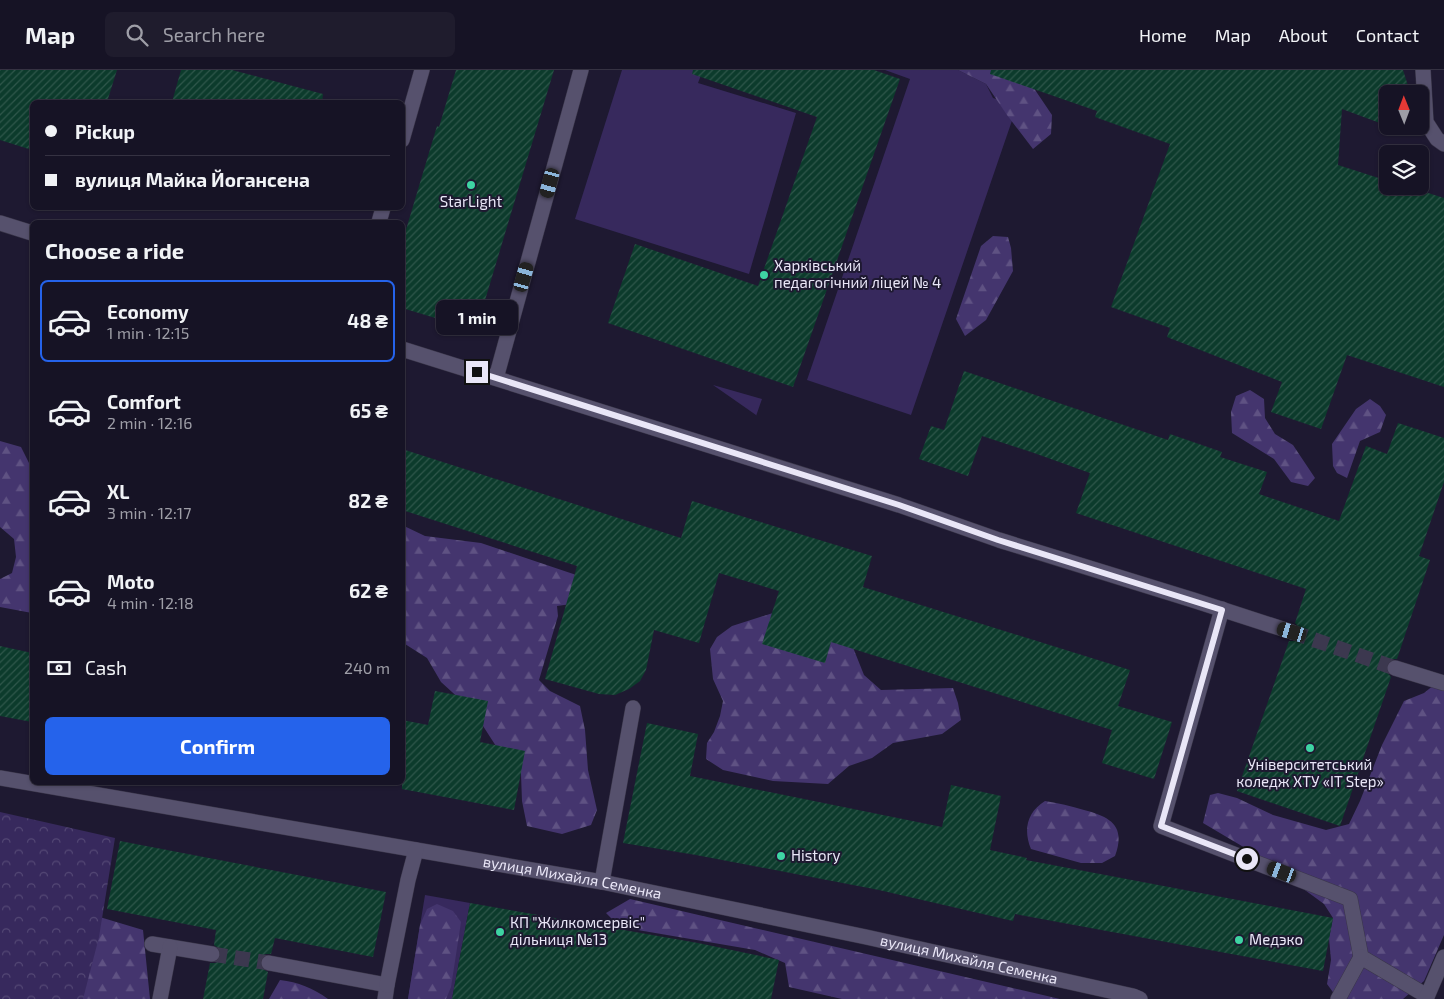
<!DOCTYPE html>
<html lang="en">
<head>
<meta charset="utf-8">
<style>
  :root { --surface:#161325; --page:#1f1c2d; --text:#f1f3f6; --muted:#9e9ea7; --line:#353242; --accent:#2563eb }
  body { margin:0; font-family:"Exo 2",sans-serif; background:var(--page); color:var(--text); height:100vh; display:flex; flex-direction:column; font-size:19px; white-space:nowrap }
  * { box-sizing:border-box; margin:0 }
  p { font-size:16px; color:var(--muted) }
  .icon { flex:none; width:28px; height:28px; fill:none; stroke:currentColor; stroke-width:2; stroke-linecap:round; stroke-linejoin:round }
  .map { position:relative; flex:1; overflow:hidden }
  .sheet { position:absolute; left:30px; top:150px; width:375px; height:565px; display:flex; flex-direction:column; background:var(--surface); border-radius:8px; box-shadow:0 1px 4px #0004,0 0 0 1px var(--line) }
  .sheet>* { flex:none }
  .guide { position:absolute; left:30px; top:30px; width:375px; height:110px; border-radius:8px; box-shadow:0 1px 4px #0004,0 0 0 1px var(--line); display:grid; align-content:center; height:110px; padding:0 15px; background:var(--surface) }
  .needle { width:32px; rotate:359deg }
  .controls { position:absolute; left:1379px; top:15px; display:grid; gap:10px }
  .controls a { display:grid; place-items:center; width:50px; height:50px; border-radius:8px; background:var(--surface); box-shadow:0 1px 4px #0004,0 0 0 1px var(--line); font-size:25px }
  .end { position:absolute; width:22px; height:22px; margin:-11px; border:6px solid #e9e6f7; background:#111; box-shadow:0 0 0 2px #111 }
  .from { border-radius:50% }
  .bubble { position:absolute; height:35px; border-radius:8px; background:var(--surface); box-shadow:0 1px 4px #0004,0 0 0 1px var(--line); font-size:16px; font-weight:700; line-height:35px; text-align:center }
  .car { position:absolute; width:15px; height:30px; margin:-15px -8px; border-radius:6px; box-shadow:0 0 4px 1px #0007; background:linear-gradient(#222 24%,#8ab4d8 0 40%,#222 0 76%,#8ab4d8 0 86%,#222 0) }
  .guide b { display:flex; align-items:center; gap:18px; height:48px; font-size:19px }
  .guide b+b { border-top:1px solid var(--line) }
  .guide i { width:12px; height:12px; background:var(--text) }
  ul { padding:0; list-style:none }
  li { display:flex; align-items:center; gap:15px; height:82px; margin:0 10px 8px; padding:0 5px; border:2px solid transparent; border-radius:8px }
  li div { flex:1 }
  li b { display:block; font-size:19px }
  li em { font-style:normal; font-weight:700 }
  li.on { border-color:var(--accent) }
  li>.icon { width:45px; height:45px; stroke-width:1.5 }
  h2 { padding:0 15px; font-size:22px; line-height:60px }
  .pay { display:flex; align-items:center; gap:12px; height:55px; padding:0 15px; font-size:19px }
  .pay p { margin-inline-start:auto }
  .action { display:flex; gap:10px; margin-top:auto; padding:10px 15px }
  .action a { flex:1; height:58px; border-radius:8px; background:var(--accent); color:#fff; font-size:20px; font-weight:700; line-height:58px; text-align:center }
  header { display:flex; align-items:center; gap:30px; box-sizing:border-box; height:70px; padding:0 25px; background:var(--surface); border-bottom:1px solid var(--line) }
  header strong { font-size:24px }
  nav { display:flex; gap:28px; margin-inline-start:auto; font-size:18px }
  .search { width:350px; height:45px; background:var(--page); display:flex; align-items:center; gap:12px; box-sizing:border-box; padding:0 18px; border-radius:8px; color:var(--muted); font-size:19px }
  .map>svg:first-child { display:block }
</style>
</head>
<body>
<header>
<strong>Map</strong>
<div class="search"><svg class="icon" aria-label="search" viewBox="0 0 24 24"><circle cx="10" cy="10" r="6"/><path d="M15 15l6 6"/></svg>Search here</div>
<nav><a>Home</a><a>Map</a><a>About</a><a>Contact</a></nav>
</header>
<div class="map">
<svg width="1444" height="929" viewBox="0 0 1444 929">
  <defs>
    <pattern id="forest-firs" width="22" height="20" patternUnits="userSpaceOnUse" patternTransform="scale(1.25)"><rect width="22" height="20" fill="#44356e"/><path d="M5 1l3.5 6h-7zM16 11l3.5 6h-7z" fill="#5f5283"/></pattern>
    <pattern id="park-crowns" width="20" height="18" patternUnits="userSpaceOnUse" patternTransform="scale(1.25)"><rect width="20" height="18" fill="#37295d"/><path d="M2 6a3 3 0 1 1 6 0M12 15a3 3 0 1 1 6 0" fill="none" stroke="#544875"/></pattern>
    <pattern id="building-hatch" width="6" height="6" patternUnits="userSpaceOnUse" patternTransform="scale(1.25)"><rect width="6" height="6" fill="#0c3b2c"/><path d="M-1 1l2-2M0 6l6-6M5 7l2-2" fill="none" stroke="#2f574b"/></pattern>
  </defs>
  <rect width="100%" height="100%" fill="#1e1931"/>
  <path fill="#37295d" d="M622 0H703L698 13 796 43 749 204 575 149Z
    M885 0H958L986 14 993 28 1017 36 911 345 807 310 910 9Z
    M713 315 762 329 756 346V345Z
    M425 825 470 833 452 929H408Z"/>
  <path fill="url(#forest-firs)" d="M958 0H1027L1025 5 1052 45 1051 64 1033 79 1007 45 986 14Z
    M993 166 1008 167 1011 178 1013 201 986 250 965 266 956 249 981 176Z
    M1250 320 1264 329 1265 348 1275 364 1293 375 1315 408 1308 416 1291 412 1274 389 1232 363 1231 342 1236 326Z
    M1370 329 1380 336 1386 345 1380 362 1360 371 1347 408 1337 403 1333 396 1332 374 1356 339Z
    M0 371 21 377 32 399V543L0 537V509L12 503 16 487 14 469 0 457Z
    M402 455 425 466 481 473 600 513 585 532 557 536 558 546 539 610 550 621 580 636 585 660 588 700 597 740 591 755 562 764 527 756 522 731 521 704 505 690 474 642 441 612 427 588 405 574 402 570Z
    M773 543 846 560 864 605 881 620 953 618 958 633 961 650 942 664 893 673 872 688 849 696 828 714 773 711 723 700 706 689 707 673 714 662 720 646 723 631 713 609 710 579 717 567 732 556Z
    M1444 607V865L1424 911 1403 929H1338L1327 914 1331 890 1329 868 1333 848 1324 834 1257 785 1203 753 1210 725 1218 723 1237 728 1273 745 1326 760 1349 754 1360 731 1382 675 1404 631 1424 623Z
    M1045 731C1058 733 1071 736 1084 740 1111 747 1126 756 1115 786L1102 793H1081L1031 779C1023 760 1027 742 1045 731Z
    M0 748 73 839 143 860 150 929H0Z
    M630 829 1060 929H842L789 917 785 893 755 880 620 857 606 843Z
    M437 834 453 841 461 852 451 917 446 929H408L420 855 427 839Z
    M280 910C298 912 313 918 328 929H269Z"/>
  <path fill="url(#park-crowns)" d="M0 742 115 768 99 867 83 929H0Z"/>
  <path fill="url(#building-hatch)" d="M0 0H117L107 32H32V80L0 70Z
    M181 0H232L323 24 322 32H172Z
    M456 0H554L480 247 462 256 402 238V173L437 56 439 57Z
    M693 0H874L900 9 793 317 608 253 635 174 758 216 817 47 692 4Z
    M991 0H1403L1410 22 1409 24H1388V56L1342 39 1338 95 1388 111V116H1406L1444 128V317L1347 285 1321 359 1271 342 1282 312 1167 267 1170 258 1111 237 1170 74 1095 47 1097 41 990 4Z
    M964 301 1168 370 1170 364 1222 382 1220 387 1267 402 1259 424 1339 451 1366 376 1387 384 1398 353 1444 368V412L1419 486 1430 490 1397 589H1392L1386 595V601L1391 607 1340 756 1237 721 1289 571H1294L1301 565V560L1295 553 1306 519 1076 443 1090 403 1034 383 982 366 968 406 919 389 931 356 944 360Z
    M402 379 681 468 692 431 872 486 863 517 1130 600 1118 636 1172 652 1154 709 1102 693 1112 660 831 572 825 593 762 574 779 521 719 503 699 573 654 560 646 600 640 611 629 619 615 625 599 624 545 609 577 496 402 440Z
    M0 576 32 583V652L0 646Z
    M435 621 488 631 480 672 525 681 514 740 402 719V650L428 655Z
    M647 653 698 664 690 706 942 757 951 715 1001 726 990 780 1027 788 1026 790 1333 848 1323 901 1015 844 1013 851 879 820 696 785 623 773Z
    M120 771 386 822 373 887 275 868 271 884H265L260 891V897L268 902 263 929H203L210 893H216L221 886V880L214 875 216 860 107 839Z
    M470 833 698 873 779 890 771 929H452Z"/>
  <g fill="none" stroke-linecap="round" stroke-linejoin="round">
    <path stroke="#3c384f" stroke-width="15" stroke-dasharray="15 8" stroke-linecap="butt" d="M1292 562 1395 598
      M212 884 269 893"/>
    <g stroke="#3a3649" stroke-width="16">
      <g id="minor">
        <path d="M1423 0 1426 52 1437 69 1444 74"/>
        <path d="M402 70 422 0"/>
        <path d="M379 152 383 138"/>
        <path d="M0 153 32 163"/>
        <path d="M402 279 899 435 999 470 1193 530 1292 562"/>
        <path d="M496 308 581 0"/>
        <path d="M1222 539 1161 756 1350 829 1361 887 1427 926"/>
        <path d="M1395 598 1444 613"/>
        <path id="s1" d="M0 708 602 812 866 867 1133 926 1140 929"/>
        <path d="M602 812 633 638"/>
        <path d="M152 874 212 884"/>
        <path d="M269 893 387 915 385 929"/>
        <path d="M387 915 408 810 416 780"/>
        <path d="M160 929 170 877"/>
        <path d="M1338 929 1361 887"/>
        <path d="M1426 929 1444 887"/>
      </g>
    </g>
    <use href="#minor" stroke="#56516d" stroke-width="15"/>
  </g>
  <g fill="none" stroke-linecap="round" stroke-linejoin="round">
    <path stroke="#e9e6f7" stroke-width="6" d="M477 302 899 435 998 470 1222 540 1161 756 1247 789"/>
  </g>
  <g fill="#3ed4a3" stroke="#1e1931" stroke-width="2">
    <circle cx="471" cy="115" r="5"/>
    <circle cx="764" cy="205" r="5"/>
    <circle cx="1310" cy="678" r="5"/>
    <circle cx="781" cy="786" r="5"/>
    <circle cx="500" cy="862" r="5"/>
    <circle cx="1239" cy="870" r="5"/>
  </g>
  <g text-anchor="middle" stroke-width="4" stroke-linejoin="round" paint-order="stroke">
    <g font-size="15" fill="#e9e6f7" stroke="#1e1931" text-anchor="start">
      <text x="471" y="137" text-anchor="middle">StarLight</text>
      <text x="774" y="201">Харківський<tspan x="774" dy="17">педагогічний ліцей № 4</tspan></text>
      <text x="1310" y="700" text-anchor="middle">Університетський<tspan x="1310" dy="17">коледж ХТУ «IT Step»</tspan></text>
      <text x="791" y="791">History</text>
      <text x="510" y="858">КП "Жилкомсервіс"<tspan x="510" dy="17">дільниця №13</tspan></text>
      <text x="1249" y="875">Медэко</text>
    </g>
    <g font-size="15" fill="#e9e6f7" stroke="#1e1931">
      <text dy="5" stroke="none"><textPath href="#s1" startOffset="581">вулиця Михайля Семенка</textPath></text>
      <text dy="5" stroke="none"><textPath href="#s1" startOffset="986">вулиця Михайля Семенка</textPath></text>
    </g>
  </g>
</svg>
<div class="controls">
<a><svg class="needle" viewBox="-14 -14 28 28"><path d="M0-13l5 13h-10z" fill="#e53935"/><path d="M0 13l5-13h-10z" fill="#9e9ea7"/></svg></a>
<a><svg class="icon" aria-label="layers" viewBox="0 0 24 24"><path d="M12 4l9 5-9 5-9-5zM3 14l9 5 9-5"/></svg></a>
</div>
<i class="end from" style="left:1247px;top:789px"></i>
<i class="end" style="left:477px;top:302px"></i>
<div class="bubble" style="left:436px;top:230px;width:82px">1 min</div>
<i class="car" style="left:550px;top:113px;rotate:195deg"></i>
<i class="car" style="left:524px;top:207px;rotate:16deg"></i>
<i class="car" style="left:1292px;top:562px;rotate:287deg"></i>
<i class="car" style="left:1282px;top:802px;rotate:291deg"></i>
<div class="guide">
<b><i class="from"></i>Pickup</b>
<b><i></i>вулиця Майка Йогансена</b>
</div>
<section class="sheet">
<h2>Choose a ride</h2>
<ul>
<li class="on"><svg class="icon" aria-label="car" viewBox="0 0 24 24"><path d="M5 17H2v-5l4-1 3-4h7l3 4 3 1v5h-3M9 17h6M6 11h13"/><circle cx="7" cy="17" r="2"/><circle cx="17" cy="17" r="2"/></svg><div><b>Economy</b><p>1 min · 12:15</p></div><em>48 ₴</em></li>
<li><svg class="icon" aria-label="car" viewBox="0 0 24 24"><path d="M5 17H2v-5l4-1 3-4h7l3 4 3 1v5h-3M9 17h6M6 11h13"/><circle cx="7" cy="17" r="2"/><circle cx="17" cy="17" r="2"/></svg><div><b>Comfort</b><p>2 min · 12:16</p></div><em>65 ₴</em></li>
<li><svg class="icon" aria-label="car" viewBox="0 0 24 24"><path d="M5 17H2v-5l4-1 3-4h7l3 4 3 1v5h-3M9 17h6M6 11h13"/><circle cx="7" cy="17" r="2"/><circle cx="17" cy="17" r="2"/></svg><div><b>XL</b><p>3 min · 12:17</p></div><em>82 ₴</em></li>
<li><svg class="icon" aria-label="car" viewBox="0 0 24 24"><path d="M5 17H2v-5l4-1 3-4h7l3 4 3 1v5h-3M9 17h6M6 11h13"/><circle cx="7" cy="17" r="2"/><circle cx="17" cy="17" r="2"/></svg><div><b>Moto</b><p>4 min · 12:18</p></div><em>62 ₴</em></li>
</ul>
<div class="pay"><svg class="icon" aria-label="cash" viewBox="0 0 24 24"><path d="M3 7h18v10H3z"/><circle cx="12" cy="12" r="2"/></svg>Cash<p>240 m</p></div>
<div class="action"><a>Confirm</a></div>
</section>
</div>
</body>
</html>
